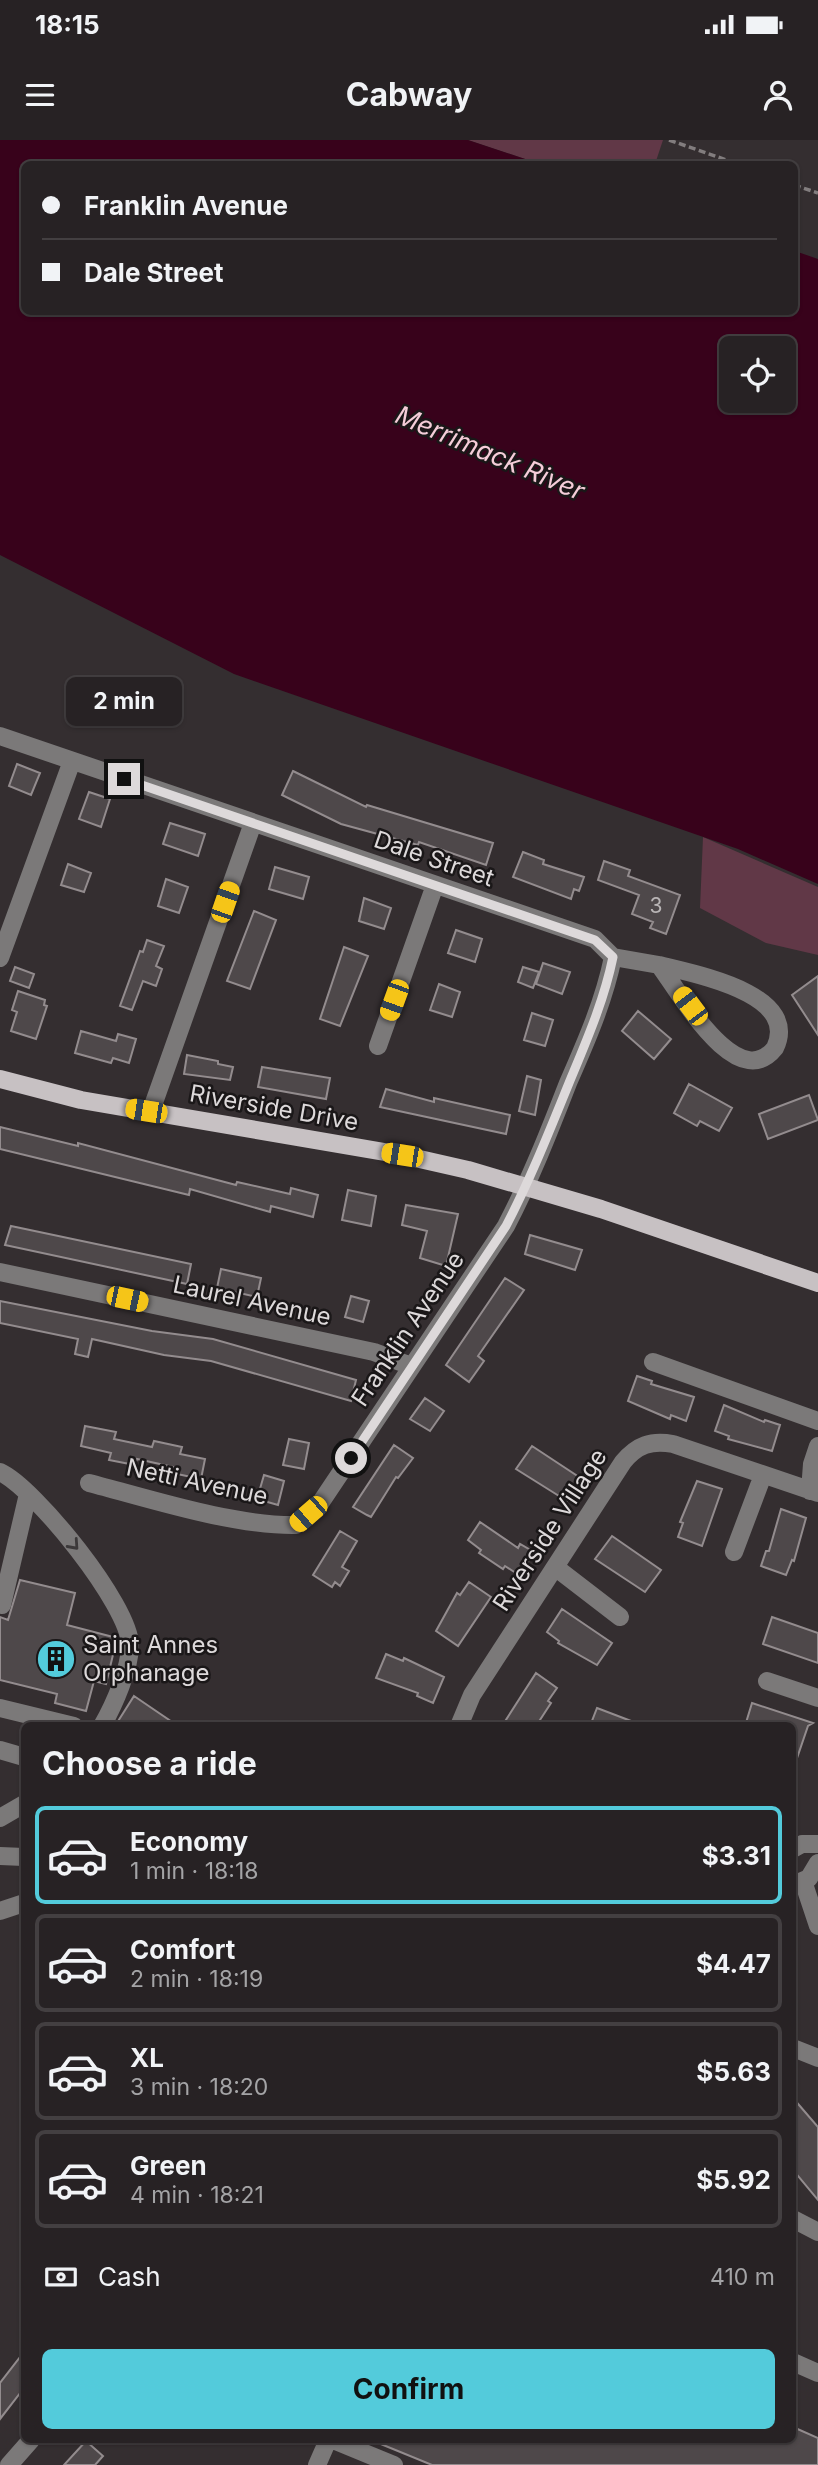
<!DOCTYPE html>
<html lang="en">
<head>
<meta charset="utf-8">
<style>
  :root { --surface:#272224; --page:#332f31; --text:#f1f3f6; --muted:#a4a4a6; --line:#433f41; --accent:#53cbdb }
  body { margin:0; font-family:Inter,sans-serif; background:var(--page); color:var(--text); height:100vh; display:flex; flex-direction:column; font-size:26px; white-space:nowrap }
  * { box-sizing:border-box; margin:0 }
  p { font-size:23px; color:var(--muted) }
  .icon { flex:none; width:38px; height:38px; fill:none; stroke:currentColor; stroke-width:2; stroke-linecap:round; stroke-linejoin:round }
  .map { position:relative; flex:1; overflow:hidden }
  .panel { position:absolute; left:21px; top:1582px; width:775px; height:721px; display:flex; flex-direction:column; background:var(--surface); border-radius:10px; box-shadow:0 2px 5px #0004,0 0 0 2px var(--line) }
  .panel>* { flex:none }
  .guide { position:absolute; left:21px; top:21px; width:777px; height:154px; border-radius:10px; box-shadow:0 2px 5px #0004,0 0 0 2px var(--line); display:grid; align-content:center; height:154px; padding:0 21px; background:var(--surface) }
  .buttons { position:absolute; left:719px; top:196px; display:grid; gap:14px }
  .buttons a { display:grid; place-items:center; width:77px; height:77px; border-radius:10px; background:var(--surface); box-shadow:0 2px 5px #0004,0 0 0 2px var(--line); font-size:35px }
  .end { position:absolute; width:32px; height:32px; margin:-16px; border:9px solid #ddd9da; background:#111; box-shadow:0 0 0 4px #111 }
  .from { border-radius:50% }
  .bubble { position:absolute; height:49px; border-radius:10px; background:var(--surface); box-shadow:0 2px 5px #0004,0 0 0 2px var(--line); font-size:23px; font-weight:700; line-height:49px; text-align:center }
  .car { position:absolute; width:21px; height:42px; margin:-21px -10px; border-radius:9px; box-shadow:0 0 5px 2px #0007; background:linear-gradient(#f5c518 24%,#345 0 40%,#f5c518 0 76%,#345 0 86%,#f5c518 0) }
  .guide b { display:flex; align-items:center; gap:24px; height:66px; font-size:26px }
  .guide b+b { border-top:2px solid var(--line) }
  .guide i { width:18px; height:18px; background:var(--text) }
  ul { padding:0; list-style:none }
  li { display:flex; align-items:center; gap:21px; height:98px; margin:0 14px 10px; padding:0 7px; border:4px solid var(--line); border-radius:10px }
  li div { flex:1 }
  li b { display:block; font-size:26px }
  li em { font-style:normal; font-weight:700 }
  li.selected { border-color:var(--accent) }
  li>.icon { width:63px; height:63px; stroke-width:1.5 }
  h2 { padding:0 21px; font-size:32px; line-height:84px }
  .pay { display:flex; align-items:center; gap:18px; height:77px; padding:0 21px; font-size:26px }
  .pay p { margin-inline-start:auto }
  .cta { display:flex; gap:14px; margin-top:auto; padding:14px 21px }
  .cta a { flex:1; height:80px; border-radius:10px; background:var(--accent); color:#111; font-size:28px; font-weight:700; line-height:80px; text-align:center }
  .status { display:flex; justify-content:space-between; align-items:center; height:49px; padding:0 35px; background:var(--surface); direction:ltr }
  .status svg { height:19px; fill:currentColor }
  header { display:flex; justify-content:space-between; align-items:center; height:91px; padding:0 21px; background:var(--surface); font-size:32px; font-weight:700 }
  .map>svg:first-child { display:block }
</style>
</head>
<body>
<div class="status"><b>18:15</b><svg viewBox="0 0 49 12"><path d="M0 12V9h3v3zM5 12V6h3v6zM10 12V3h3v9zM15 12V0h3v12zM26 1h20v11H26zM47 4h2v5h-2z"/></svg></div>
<header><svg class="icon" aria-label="menu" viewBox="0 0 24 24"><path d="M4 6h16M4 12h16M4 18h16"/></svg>Cabway<svg class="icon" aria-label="person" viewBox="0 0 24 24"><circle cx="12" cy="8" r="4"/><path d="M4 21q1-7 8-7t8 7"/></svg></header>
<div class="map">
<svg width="818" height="2325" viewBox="0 0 818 2325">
  <rect width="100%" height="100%" fill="#342e30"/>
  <path fill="#613847" d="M468 0H663L655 24H540Z
    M703 697 818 747V815L766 803 700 768Z"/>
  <path fill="#38021b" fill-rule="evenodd" d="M0 0H468L540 24H24V172H794L795 111 818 119V744L738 709 234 534 0 415ZM732 208H784V261H732Z"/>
  <path fill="#4e484a" stroke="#938c8e" stroke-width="2" d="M17 624 40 633 31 655 9 646Z
    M293 631 366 667 367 665 493 703 486 725 419 702 418 705 341 684 282 655Z
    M89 652 110 659 101 687 79 679Z
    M170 683 205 694 198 716 163 704Z
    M523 712 544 720 543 724 584 737 579 751 574 749 571 759 513 737Z
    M604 721 630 730 628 736 680 755 666 794 650 788 653 782 632 774 639 755 598 740Z
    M68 724 91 733 84 752 61 745Z
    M275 727 309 737 303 759 269 749Z
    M166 739 188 747 179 773 158 766Z
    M364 758 391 768 384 789 359 781Z
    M254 771 276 780 250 849 227 841Z
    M456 790 482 799 475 822 448 813Z
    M147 800 164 806 156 826 162 829 156 846 143 841 132 870 120 866 140 811 143 812Z
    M344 807 368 816 340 886 320 879Z
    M543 823 570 832 562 854 536 844Z
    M15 827 34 834 29 848 10 841Z
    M523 827 539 832 533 848 518 842Z
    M818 836V895L792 855Z
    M439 844 460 852 452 877 430 870Z
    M18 851 45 860 44 865 47 866 36 899 11 891 17 872 12 870Z
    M638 871 671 899 654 919 622 891Z
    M532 873 553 880 545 906 524 900Z
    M81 891 116 901 118 894 136 899 129 923 113 918 111 923 75 913Z
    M187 915 218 921V924L233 927 230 940 184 934Z
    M262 927 330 938 326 959 258 947Z
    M527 936 541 940 535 975 519 971Z
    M689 944 732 968 719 991 700 981 697 986 674 973Z
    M386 949 434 962V958L510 975 506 994 380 967Z
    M809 955 818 980 768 999 759 974Z
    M0 987 78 1006V1003L236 1045 237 1042 290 1054 291 1048 318 1055 313 1077 271 1066 270 1072 190 1049 189 1055 0 1009Z
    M348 1050 376 1056 371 1086 342 1080Z
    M406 1065 458 1074 446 1126 420 1118 427 1091 402 1085Z
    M11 1086 191 1124 187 1144 5 1105Z
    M530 1095 582 1110 575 1130 525 1114Z
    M221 1129 261 1138 257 1157 217 1148Z
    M505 1138 524 1150 478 1216 484 1221 469 1242 446 1225Z
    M351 1156 369 1161 363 1182 345 1177Z
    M0 1161 152 1191 213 1199 356 1240 351 1261 211 1221 164 1215 92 1199 88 1217 75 1214 78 1199 0 1183Z
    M637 1236 652 1241 651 1244 694 1257 686 1281 671 1275 670 1279 628 1261Z
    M425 1258 444 1271 430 1291 410 1279Z
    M724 1265 764 1282 765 1280 780 1285 772 1311 728 1299 729 1296 715 1291Z
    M85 1286 116 1292 114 1299 152 1307 154 1301 182 1307 180 1314 205 1319 201 1339 177 1334 178 1328 137 1319 135 1325 109 1320 111 1313 81 1306Z
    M289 1299 309 1303 304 1329 283 1325Z
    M394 1305 413 1318 398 1338 396 1337 371 1377 367 1375 353 1367Z
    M532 1306 582 1339 567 1361 516 1329Z
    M264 1335 284 1341 278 1365 257 1359Z
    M697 1341 722 1349 702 1406 678 1397 683 1383 680 1382Z
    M781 1369 806 1378 794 1421 792 1420 786 1435 761 1426 766 1411H769Z
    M480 1382 518 1408 520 1404 534 1412 519 1435 505 1426 503 1429 479 1413 481 1410 468 1400Z
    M340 1391 357 1401 342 1427 349 1431 340 1446 335 1442 332 1447 313 1435Z
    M612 1396 661 1430 645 1452 595 1419Z
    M20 1440 75 1453 67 1485 117 1498 106 1544 94 1541 86 1571 55 1563 57 1554 0 1540V1477L8 1480Z
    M469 1442 491 1457 458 1506 436 1491 457 1453 460 1455Z
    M562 1469 612 1503 597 1525 558 1503 559 1501 547 1492Z
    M772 1477 818 1493V1523L763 1504Z
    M386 1514 403 1521 404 1518 444 1537 433 1563 417 1556 418 1553 376 1538Z
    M536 1533 557 1548 548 1561 551 1563 536 1586H502Z
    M134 1556 178 1586H115Z
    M752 1563 813 1583 808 1586 795 1624H793V1586H745Z
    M597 1568 639 1584V1586H590Z
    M793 1958 818 1987V2060L793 2030Z
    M24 2212V2248L0 2279V2243Z
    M793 2287 818 2298V2325H432L371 2300H793Z
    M86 2301 103 2316 95 2325H64Z"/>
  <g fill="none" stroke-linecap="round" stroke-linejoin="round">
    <path stroke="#827d7e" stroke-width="3.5" stroke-dasharray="7 3.5" stroke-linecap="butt" d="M669 0 738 24
      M794 45 818 53"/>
    <path stroke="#7b7979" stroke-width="18" d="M0 596 595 799 613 817C604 861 586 902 568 943 549 992 530 1040 506 1086L321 1362 296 1385C233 1386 151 1359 89 1343
      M613 817 659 825C679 851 737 956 775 908 801 853 693 834 659 825
      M0 818 72 621
      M378 906 435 745
      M151 971 253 683
      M0 1132 374 1212 411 1226
      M653 1222 818 1281
      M0 1332C35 1348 130 1466 130 1505 130 1529 114 1565 102 1586
      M810 1351 812 1324 818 1306
      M734 1412 763 1335
      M555 1427 620 1477
      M2 1465 28 1354
      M767 1541 818 1558
      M0 1568 74 1586
      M459 1586 472 1555 623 1322C637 1305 651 1300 673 1304L818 1353
      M0 1610 24 1617
      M0 1678 24 1664
      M793 1709 802 1704H818
      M0 1716 24 1717
      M803 1741 818 1786
      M793 1745 809 1738 818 1723
      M0 1771 24 1763
      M793 1908 818 1918
      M793 2079 818 2092
      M793 2222 818 2233
      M333 2300 394 2325
      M9 2325 31 2300
      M317 2325 328 2300"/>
    <path stroke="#c7c1c3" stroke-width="18" d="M0 939 81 960 402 1015 468 1030 601 1069 818 1143"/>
  </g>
  <defs><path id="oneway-chevron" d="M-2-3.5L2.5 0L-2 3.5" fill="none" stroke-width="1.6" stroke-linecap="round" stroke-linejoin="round" transform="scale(1.75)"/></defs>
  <use stroke="#3c393a" href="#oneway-chevron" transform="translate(74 1405) rotate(48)"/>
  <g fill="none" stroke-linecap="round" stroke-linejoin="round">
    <path stroke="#ddd9da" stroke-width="9" d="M124 639 595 800 613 817C604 861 586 902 569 943 549 992 530 1040 506 1086L351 1318"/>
  </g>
  <defs>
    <g id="building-disc" transform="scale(2.0125)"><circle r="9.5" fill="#53cbdb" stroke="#1a1718"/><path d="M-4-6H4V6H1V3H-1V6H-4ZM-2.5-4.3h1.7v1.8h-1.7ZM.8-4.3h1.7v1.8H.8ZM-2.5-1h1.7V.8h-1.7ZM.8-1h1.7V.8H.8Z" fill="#111"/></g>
  </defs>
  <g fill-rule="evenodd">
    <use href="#building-disc" x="56" y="1519"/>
  </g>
  <g text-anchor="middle" stroke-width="5" stroke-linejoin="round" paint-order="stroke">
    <g font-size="21" fill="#b9b5b6">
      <text x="656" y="773">3</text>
    </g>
    <g font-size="24" fill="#ddd9da" stroke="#1a1718">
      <text transform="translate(434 719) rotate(19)" y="8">Dale Street</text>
      <text transform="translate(274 968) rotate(10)" y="8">Riverside Drive</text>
      <text transform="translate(252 1161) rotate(12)" y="8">Laurel Avenue</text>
      <text transform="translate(408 1189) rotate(-56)" y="8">Franklin Avenue</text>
      <text transform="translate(197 1342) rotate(12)" y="8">Netti Avenue</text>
      <text transform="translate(550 1390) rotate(-57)" y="8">Riverside Village</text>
    </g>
    <g font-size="24" fill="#ddd9da" stroke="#1a1718" text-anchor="start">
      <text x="83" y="1513">Saint Annes<tspan x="83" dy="28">Orphanage</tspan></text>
    </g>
    <g font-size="26" font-style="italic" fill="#f5cdd9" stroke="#1a1718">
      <text transform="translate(490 313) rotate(23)" y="9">Merrimack River</text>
    </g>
  </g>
</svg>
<div class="buttons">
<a><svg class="icon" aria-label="locate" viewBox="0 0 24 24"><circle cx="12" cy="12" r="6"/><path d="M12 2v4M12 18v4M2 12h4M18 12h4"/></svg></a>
</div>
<i class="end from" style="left:351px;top:1318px"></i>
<i class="end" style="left:124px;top:639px"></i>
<div class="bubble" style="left:66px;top:537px;width:116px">2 min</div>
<i class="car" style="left:225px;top:762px;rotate:19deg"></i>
<i class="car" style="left:394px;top:860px;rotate:200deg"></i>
<i class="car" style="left:690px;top:866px;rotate:323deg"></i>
<i class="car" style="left:146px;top:971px;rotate:279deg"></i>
<i class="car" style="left:402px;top:1015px;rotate:279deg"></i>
<i class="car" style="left:127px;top:1159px;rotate:102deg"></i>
<i class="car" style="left:308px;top:1374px;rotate:229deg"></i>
<div class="guide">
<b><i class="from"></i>Franklin Avenue</b>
<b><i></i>Dale Street</b>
</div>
<section class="panel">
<h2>Choose a ride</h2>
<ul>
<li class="selected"><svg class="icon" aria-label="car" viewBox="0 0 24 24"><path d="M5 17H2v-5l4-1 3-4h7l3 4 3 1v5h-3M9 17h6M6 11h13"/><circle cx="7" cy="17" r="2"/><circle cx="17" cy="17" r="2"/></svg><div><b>Economy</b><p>1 min · 18:18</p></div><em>$3.31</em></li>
<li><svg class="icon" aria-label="car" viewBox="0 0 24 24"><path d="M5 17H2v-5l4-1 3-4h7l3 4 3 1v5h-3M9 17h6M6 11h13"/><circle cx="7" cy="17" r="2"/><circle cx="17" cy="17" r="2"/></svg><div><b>Comfort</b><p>2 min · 18:19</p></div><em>$4.47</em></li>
<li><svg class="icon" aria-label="car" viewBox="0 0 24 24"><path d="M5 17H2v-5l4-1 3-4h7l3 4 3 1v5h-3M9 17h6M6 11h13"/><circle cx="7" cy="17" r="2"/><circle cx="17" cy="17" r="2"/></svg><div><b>XL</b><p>3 min · 18:20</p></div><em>$5.63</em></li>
<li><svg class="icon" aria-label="car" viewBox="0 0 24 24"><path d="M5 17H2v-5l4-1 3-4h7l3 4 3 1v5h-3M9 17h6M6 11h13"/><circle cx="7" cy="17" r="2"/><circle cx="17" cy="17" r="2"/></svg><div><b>Green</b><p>4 min · 18:21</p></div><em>$5.92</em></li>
</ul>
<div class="pay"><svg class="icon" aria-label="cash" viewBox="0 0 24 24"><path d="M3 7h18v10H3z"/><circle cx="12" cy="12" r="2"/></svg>Cash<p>410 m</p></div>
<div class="cta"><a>Confirm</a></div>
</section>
</div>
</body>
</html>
